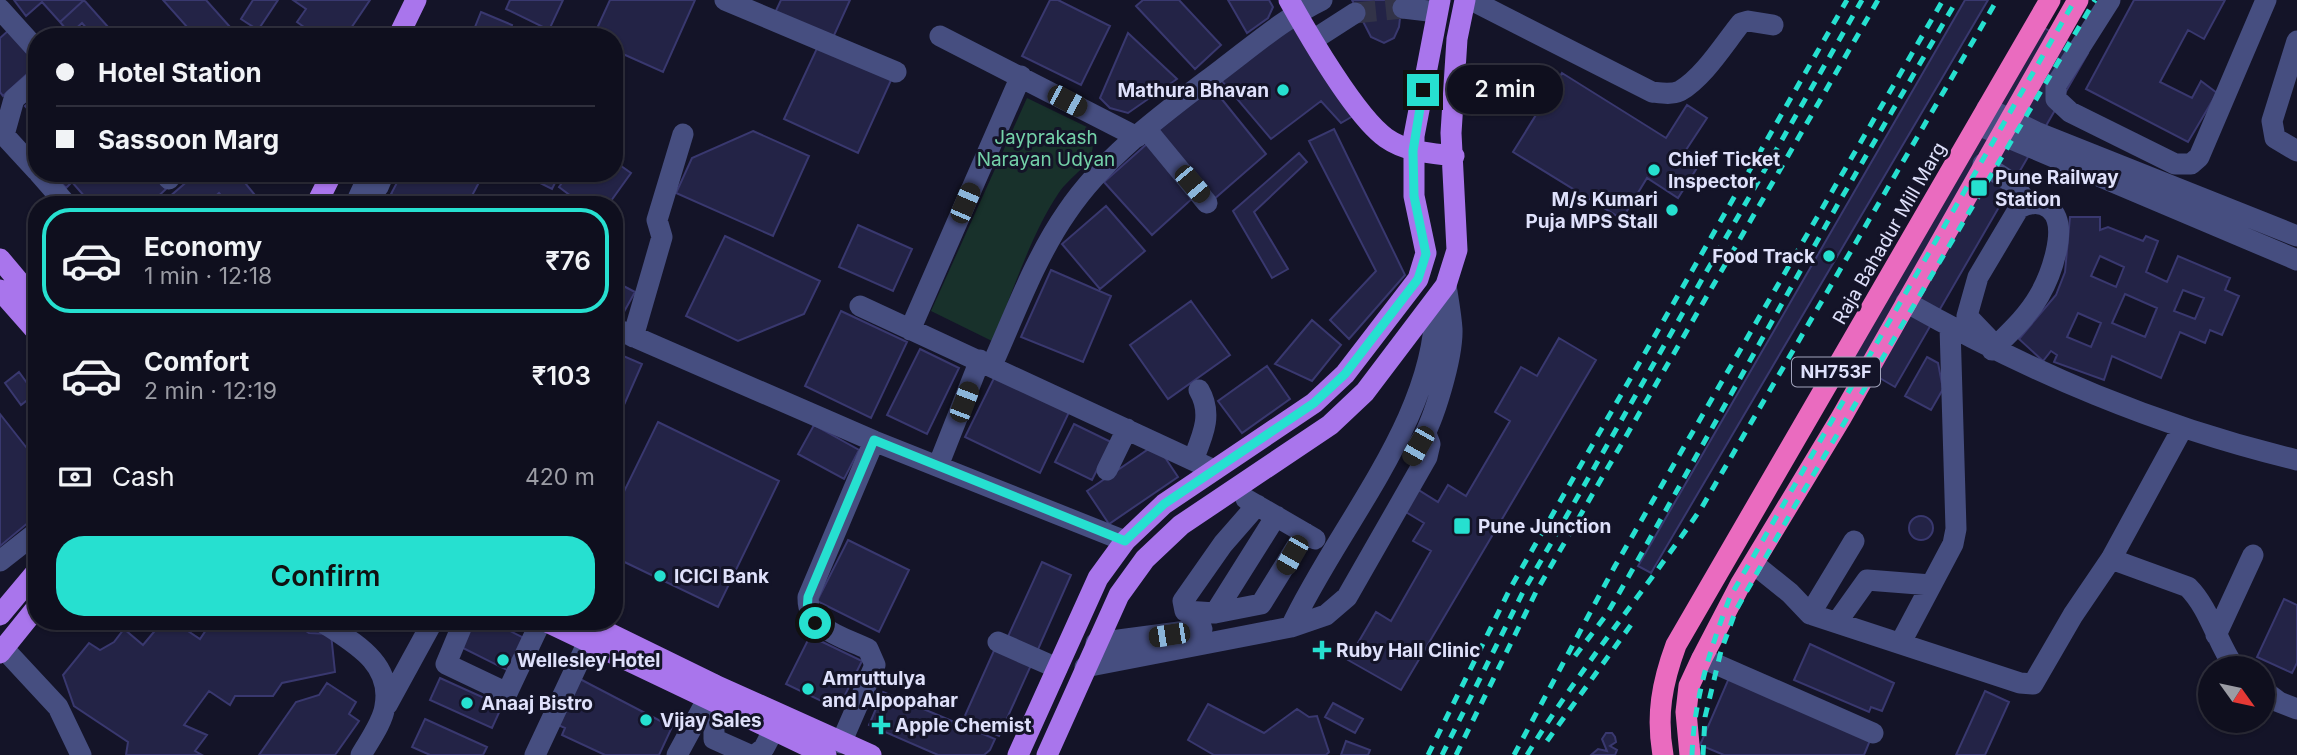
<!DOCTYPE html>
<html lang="en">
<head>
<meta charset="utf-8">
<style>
  :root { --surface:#0f0f1e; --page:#1d1d2b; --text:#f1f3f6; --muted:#9b9ca4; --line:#2f2f3c; --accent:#26e0d0 }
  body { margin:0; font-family:Inter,sans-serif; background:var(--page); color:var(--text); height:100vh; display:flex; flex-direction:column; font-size:26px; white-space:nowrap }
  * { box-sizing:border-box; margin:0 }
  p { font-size:23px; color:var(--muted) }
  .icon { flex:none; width:38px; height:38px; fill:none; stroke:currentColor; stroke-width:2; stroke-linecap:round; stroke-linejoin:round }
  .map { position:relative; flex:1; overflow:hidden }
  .panel { position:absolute; left:28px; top:196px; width:595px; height:434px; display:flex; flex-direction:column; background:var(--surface); border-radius:28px; box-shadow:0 2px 5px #0004,0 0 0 2px var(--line) }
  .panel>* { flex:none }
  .banner { position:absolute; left:28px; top:28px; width:595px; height:154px; border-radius:28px; box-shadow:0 2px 5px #0004,0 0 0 2px var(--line); display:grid; align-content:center; height:154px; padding:0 28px; background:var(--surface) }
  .needle { width:46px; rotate:123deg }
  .fabs { position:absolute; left:2198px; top:656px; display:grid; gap:14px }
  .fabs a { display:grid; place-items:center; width:77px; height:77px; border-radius:50%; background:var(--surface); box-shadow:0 2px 5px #0004,0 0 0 2px var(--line); font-size:35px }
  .end { position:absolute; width:32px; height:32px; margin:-16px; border:9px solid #26e0d0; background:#111; box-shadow:0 0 0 4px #111 }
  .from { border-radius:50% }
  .bubble { position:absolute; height:49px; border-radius:24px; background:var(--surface); box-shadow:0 2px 5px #0004,0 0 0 2px var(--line); font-size:23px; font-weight:600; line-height:49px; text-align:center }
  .car { position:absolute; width:21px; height:42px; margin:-21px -10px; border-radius:9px; box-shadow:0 0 5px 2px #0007; background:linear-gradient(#222 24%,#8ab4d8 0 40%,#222 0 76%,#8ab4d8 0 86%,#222 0) }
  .banner b { display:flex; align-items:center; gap:24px; height:66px; font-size:26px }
  .banner b+b { border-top:2px solid var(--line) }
  .banner i { width:18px; height:18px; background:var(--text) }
  ul { padding:12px 0 0; list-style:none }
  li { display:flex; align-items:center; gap:21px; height:105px; margin:0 14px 10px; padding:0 14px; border:4px solid transparent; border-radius:28px }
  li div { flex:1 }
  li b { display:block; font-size:26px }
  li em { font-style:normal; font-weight:600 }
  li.selected { border-color:var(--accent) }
  li>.icon { width:63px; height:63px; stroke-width:1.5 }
  .pay { display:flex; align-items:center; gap:18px; height:77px; padding:0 28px; font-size:26px }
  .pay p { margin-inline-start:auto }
  .button { display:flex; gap:14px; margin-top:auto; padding:14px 28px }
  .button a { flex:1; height:80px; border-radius:28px; background:var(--accent); color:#111; font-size:28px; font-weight:600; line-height:80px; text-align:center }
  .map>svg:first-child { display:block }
</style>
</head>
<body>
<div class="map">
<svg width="2297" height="755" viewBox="0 0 2297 755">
  <rect width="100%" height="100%" fill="#141428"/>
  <path fill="#18312b" d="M1027 98 1089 128C1103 163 1075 169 1058 194 1030 236 1012 295 992 341L931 311Z"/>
  <path fill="#232346" stroke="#39386f" stroke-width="2" fill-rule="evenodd" d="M14 0H84L60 22 42 2 26 16Z
    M84 0 117 37H94L82 23 70 34 60 22Z
    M163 0H206L239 37H196Z
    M253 0H278L258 30 241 19Z
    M293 0H370L345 37H318L297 22 306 9Z
    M510 0H563L549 30 506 9Z
    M610 0H695L663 72 614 50V37H593Z
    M781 0H850L831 42 773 17Z
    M1050 0H1058L1110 26 1081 85 1022 56Z
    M1143 0H1179L1221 45 1195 69 1136 6Z
    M1228 0H1269L1273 7 1268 18 1247 33Z
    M1352 0H1402L1399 27 1394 38 1384 43 1371 37Z
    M1965 0H1988L1651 573 1638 566Z
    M2134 0H2225L2204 39 2188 30 2160 82 2192 98 2201 81 2217 93 2188 142 2086 89Z
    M481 12 512 25 508 37H471Z
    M1294 23 1353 116 1341 123 1321 101 1271 139 1221 80Z
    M2041 26 2088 53 1895 387 1849 360Z
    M9 30 37 65 3 96 0 92V38Z
    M1128 33 1177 79 1128 113 1110 108 1100 98Z
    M819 44 892 78 858 153 784 119Z
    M1562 73 1666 138 1687 105 1707 118 1686 150 1702 160 1678 198 1647 178 1622 219 1513 152Z
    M1212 87 1266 154 1213 200 1154 133Z
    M37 96V131L31 125 37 119 25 106Z
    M1334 129 1405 275 1349 339 1330 320 1376 271 1309 141Z
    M753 131 809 156 773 236 676 193 692 158Z
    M1148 143 1195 196 1152 235 1104 182Z
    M1299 153 1307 162 1254 212 1288 269 1272 278 1233 211Z
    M614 161 631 173 608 205H583L559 187 569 173H614Z
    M52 173H151L166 189 149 205H92L72 182 66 188Z
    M197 173H237L263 205H229L219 193 206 205H173L168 198Z
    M402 173H484L467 205H413L391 194Z
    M520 173H560L552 189Z
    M1106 206 1145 251 1100 289 1062 244Z
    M2070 217H2100V230L2108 227 2143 241 2146 236 2158 241 2146 272 2167 282 2178 256 2230 278 2225 290 2239 296 2222 335 2210 330 2205 343 2180 332 2161 378 2112 356 2104 380 2054 362 2057 355 2051 351 2043 361 2019 339 2056 295 2065 272ZM2100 256 2124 267 2116 287 2091 276ZM2183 290 2204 298 2195 319 2174 311ZM2125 294 2157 308 2145 337 2112 323ZM2078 313 2101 323 2091 347 2067 337Z
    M858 225 912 249 893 291 839 267Z
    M725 236 820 281 804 314 738 341 686 316Z
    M1051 270 1111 296 1083 362 1021 337Z
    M614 281 635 292 620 319 614 315Z
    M1191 301 1230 355 1168 399 1130 345Z
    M841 311 907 342 871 418 805 386Z
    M1312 320 1341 345 1312 381 1275 364Z
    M1559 338 1596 360 1401 690 1348 660 1376 612 1391 621 1431 551 1413 541 1424 523 1399 508 1412 486 1438 502 1448 485 1466 496 1510 421 1495 412 1521 367 1537 376Z
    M920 349 959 368 927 434 887 415Z
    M614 352 642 364 624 405 614 400Z
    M1927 357 1938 363 1943 389 1931 410 1905 396Z
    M1267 366 1290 399 1242 433 1218 401Z
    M19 372 35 394 21 405 5 383Z
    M997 372 1071 408 1040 473 965 437Z
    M0 414 37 461V492L29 522 0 546Z
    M658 422 779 481 718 607 614 557V512Z
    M1074 424 1111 442 1092 480 1055 462Z
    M814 425 859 450 844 479 798 454Z
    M1156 444 1178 477 1109 524 1087 491Z
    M1909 528a12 12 0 1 1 24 0a12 12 0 1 1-24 0Z
    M848 540 909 570 879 632 817 601Z
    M1042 562 1071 575 1036 654 1006 641Z
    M2284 599 2297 605V663L2292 673 2257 657Z
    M163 621H173L200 639 212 621H292L309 633 331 634 335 672 282 683 273 696H235L230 705 209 691 184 725 207 735 195 751 202 755H126L128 742 74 706 63 675 89 643 100 650 114 642 124 629 143 645Z
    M472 621H490L530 641 513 673 459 646Z
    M810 636 862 661 838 709 786 684Z
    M1810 644 1894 683 1882 711 1871 707 1869 712 1794 680Z
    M996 646 1032 663 999 736 963 720Z
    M440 678 502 706 492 728 430 700Z
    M578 678 672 727 659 755H605L562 735 565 728 556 724Z
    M1729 678 1871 738 1864 755H1724L1700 745Z
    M327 683 356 702 349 714 359 721 335 755H259L296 702 319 695Z
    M1985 691 2009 702 1985 755H1956Z
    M883 692 995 739 990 750 984 755H938L869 725Z
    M1333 703 1363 719 1355 733 1325 717Z
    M1208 704 1264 733 1297 709 1309 717 1317 716 1329 752 1326 755H1214L1188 740Z
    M425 719 487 747 483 755H430L412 747Z
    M1606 733H1612L1615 737 1616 742 1610 746 1617 750 1615 755H1591L1598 749 1607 751 1602 739Z
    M1346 741 1370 750 1368 755H1341Z"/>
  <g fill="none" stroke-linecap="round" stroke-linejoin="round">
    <path stroke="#323348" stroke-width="21" stroke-dasharray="21 10" stroke-linecap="butt" d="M1355 13 1403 8"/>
    <path stroke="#464e80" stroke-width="21" d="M725 0 896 72
      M1471 0 1652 92C1661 93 1671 95 1680 91 1704 77 1724 44 1741 23L1748 21 1773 25
      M2110 0 2056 85V99L2070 112 2175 164H2191L2199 157 2266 0
      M1403 8 1437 12
      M0 9 37 50
      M940 36 1137 137
      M1313 40 1355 13
      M2297 41 2272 121 2275 138 2297 151
      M37 79 14 99 4 135 37 171
      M1987 108 2036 132 2297 236
      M1978 125 2297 260
      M1146 129 1207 203
      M1983 164 2011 182 2028 203
      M39 173 67 205
      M164 173 169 179
      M355 205 366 181 378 187 384 173
      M1906 302C2032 373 2156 426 2297 460
      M860 306 1214 470
      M614 328 874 441 1125 541
      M910 330 1021 76
      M633 337 662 237 657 220 683 134
      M1991 341 1967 316 1978 277 2019 208C2029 203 2041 201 2050 209 2070 226 2050 277 2039 296 2027 317 2009 333 1992 350
      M992 365C1015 314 1035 258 1067 212 1106 154 1167 111 1222 69 1255 44 1285 18 1322 0
      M1419 444C1434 422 1453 356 1452 329 1451 314 1448 299 1446 285
      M1193 460C1203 435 1213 414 1199 390
      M938 466 980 360
      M1107 470 1127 429
      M1246 499 1315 539
      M1257 505 1223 544 1183 601 1185 611 1215 613 1261 604 1305 533
      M2111 559 2188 587C2210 609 2217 643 2235 668
      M0 561 37 532
      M1754 564 1790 593 1810 614 2020 683 2033 684 2073 615 2111 559 2182 429
      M1215 613 1276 516
      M1810 614 1854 541
      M321 621C352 642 393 662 385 706 383 722 369 741 361 755
      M464 621 446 664 507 693 541 621
      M1837 622 1867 580 1931 585
      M1291 627C1338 526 1439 415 1435 301
      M2216 635 2253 555
      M998 642 1057 668
      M1901 642 1953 544 1956 529 1950 327
      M1096 643 1202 629
      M4 649 58 707 81 755
      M1702 658 1873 733
      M1085 667 1291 627 1326 615 1347 597 1427 457 1430 444 1426 434
      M2263 690 2279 702 2297 709
      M387 705 433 621
      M723 707 714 728V739L750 755
      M841 743 875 665 868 649C843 637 807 629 808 597L874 441
      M535 755 595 627
      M677 755 715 685
      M755 755 764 748 773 731"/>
    <path stroke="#a975ec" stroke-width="21" d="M1289 0C1308 34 1356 117 1386 138 1406 152 1430 153 1454 156
      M398 37 416 0
      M316 205 332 173
      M0 259 37 303
      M0 290 37 332
      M0 615 37 571
      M545 621 826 755
      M584 621 715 685 871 755
      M0 653 37 607
      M1018 755 1098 578 1125 541 1164 504 1314 403 1345 374 1418 279 1426 253 1414 196V136L1440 0
      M1047 755 1119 595 1145 559 1181 525 1330 425 1365 392 1446 285 1457 250 1451 133 1457 39 1465 0"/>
    <path stroke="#ea6bbf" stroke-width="21" d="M1663 755C1656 715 1662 683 1676 645L2050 0
      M1690 755 1686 712 1689 686 1702 658 1740 585 1841 418 2078 0"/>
    <path stroke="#26e0d0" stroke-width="5" stroke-dasharray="10 9" stroke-linecap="butt" d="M1575 656 1607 614 1630 574 1838 204 1957 0
      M1547 741 1633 622
      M1428 755 1511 587 1847 0
      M1442 755 1523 592 1862 0
      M1456 755 1536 592 1878 0
      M1514 755 1615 566 1943 0
      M1527 755C1579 669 1645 591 1702 507L1997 0
      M1692 755C1694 699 1710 649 1730 597L2075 0
      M1703 755 1705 717 1721 651 1736 610 1793 509 2095 0"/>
  </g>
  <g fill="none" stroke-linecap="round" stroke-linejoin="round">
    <path stroke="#26e0d0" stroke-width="9" d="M815 623 807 612 808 597 874 440 1125 541 1164 504 1314 403 1345 374 1418 279 1426 254 1414 196 1413 151 1423 90"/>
  </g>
  <g fill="#26e0d0" stroke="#141428" stroke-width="2.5">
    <circle cx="1283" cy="90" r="7"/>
    <circle cx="1654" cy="170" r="7"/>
    <rect x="1970" y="179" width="18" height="18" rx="3.5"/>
    <circle cx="1672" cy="210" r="7"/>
    <circle cx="1829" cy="256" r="7"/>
    <rect x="1453" y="517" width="18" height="18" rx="3.5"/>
    <circle cx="660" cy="576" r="7"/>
    <path d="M1318.5 639.5h7v7h7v7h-7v7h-7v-7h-7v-7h7z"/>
    <circle cx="503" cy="660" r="7"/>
    <circle cx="808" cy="689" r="7"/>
    <circle cx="467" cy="703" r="7"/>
    <circle cx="646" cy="720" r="7"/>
    <path d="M877.5 714.5h7v7h7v7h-7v7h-7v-7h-7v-7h7z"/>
  </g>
  <g text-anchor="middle" stroke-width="6" stroke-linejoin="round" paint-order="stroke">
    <rect fill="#141428" stroke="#a2a4bc" stroke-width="2" x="1792" y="357.5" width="88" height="29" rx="5"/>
    <g font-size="18" font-weight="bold" fill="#dfe1fb">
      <text x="1836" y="378">NH753F</text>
    </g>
    <g font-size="19" font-weight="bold" fill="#dfe1fb" stroke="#141428" text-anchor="start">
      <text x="1269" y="97" text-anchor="end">Mathura Bhavan</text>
      <text x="1668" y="166">Chief Ticket<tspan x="1668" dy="22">Inspector</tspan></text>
      <text x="1995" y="184">Pune Railway<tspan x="1995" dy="22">Station</tspan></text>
      <text x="1658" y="206" text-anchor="end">M/s Kumari<tspan x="1658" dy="22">Puja MPS Stall</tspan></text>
      <text x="1815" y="263" text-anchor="end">Food Track</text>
      <text x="1478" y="533">Pune Junction</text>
      <text x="674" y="583">ICICI Bank</text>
      <text x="1336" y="657">Ruby Hall Clinic</text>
      <text x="517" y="667">Wellesley Hotel</text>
      <text x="822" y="685">Amruttulya<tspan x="822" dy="22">and Alpopahar</tspan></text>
      <text x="481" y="710">Anaaj Bistro</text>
      <text x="660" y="727">Vijay Sales</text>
      <text x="895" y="732">Apple Chemist</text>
    </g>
    <g font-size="19" fill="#74d2a9" stroke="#141428">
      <text x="1046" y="144">Jayprakash<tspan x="1046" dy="22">Narayan Udyan</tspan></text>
    </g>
    <g font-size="19" fill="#dfe1fb" stroke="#141428">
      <text transform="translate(1889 233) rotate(-60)" y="7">Raja Bahadur Mill Marg</text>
    </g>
  </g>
</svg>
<div class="fabs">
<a><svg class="needle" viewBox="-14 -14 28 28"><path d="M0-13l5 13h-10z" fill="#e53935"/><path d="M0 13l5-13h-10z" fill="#9b9ca4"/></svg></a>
</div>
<i class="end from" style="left:815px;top:623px"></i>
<i class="end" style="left:1423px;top:90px"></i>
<div class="bubble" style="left:1447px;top:65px;width:116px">2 min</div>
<i class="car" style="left:1067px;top:101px;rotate:118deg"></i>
<i class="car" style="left:1192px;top:184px;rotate:140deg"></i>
<i class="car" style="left:965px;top:203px;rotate:23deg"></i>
<i class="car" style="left:964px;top:402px;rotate:21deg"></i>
<i class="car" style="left:1418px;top:446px;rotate:210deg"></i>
<i class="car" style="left:1292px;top:555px;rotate:210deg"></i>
<i class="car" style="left:1169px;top:635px;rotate:261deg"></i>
<div class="banner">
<b><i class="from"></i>Hotel Station</b>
<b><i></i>Sassoon Marg</b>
</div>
<section class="panel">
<ul>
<li class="selected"><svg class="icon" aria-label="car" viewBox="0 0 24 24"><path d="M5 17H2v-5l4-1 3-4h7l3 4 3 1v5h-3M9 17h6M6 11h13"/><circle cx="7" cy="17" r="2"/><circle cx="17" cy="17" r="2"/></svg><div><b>Economy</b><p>1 min · 12:18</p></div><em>₹76</em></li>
<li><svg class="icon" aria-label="car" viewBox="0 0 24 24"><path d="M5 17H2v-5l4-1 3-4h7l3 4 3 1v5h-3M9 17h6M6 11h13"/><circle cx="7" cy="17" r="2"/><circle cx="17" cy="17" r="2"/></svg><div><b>Comfort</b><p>2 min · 12:19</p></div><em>₹103</em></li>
</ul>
<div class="pay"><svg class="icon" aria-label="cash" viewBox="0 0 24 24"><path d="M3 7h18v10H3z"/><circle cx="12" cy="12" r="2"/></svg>Cash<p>420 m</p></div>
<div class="button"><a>Confirm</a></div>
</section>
</div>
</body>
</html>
